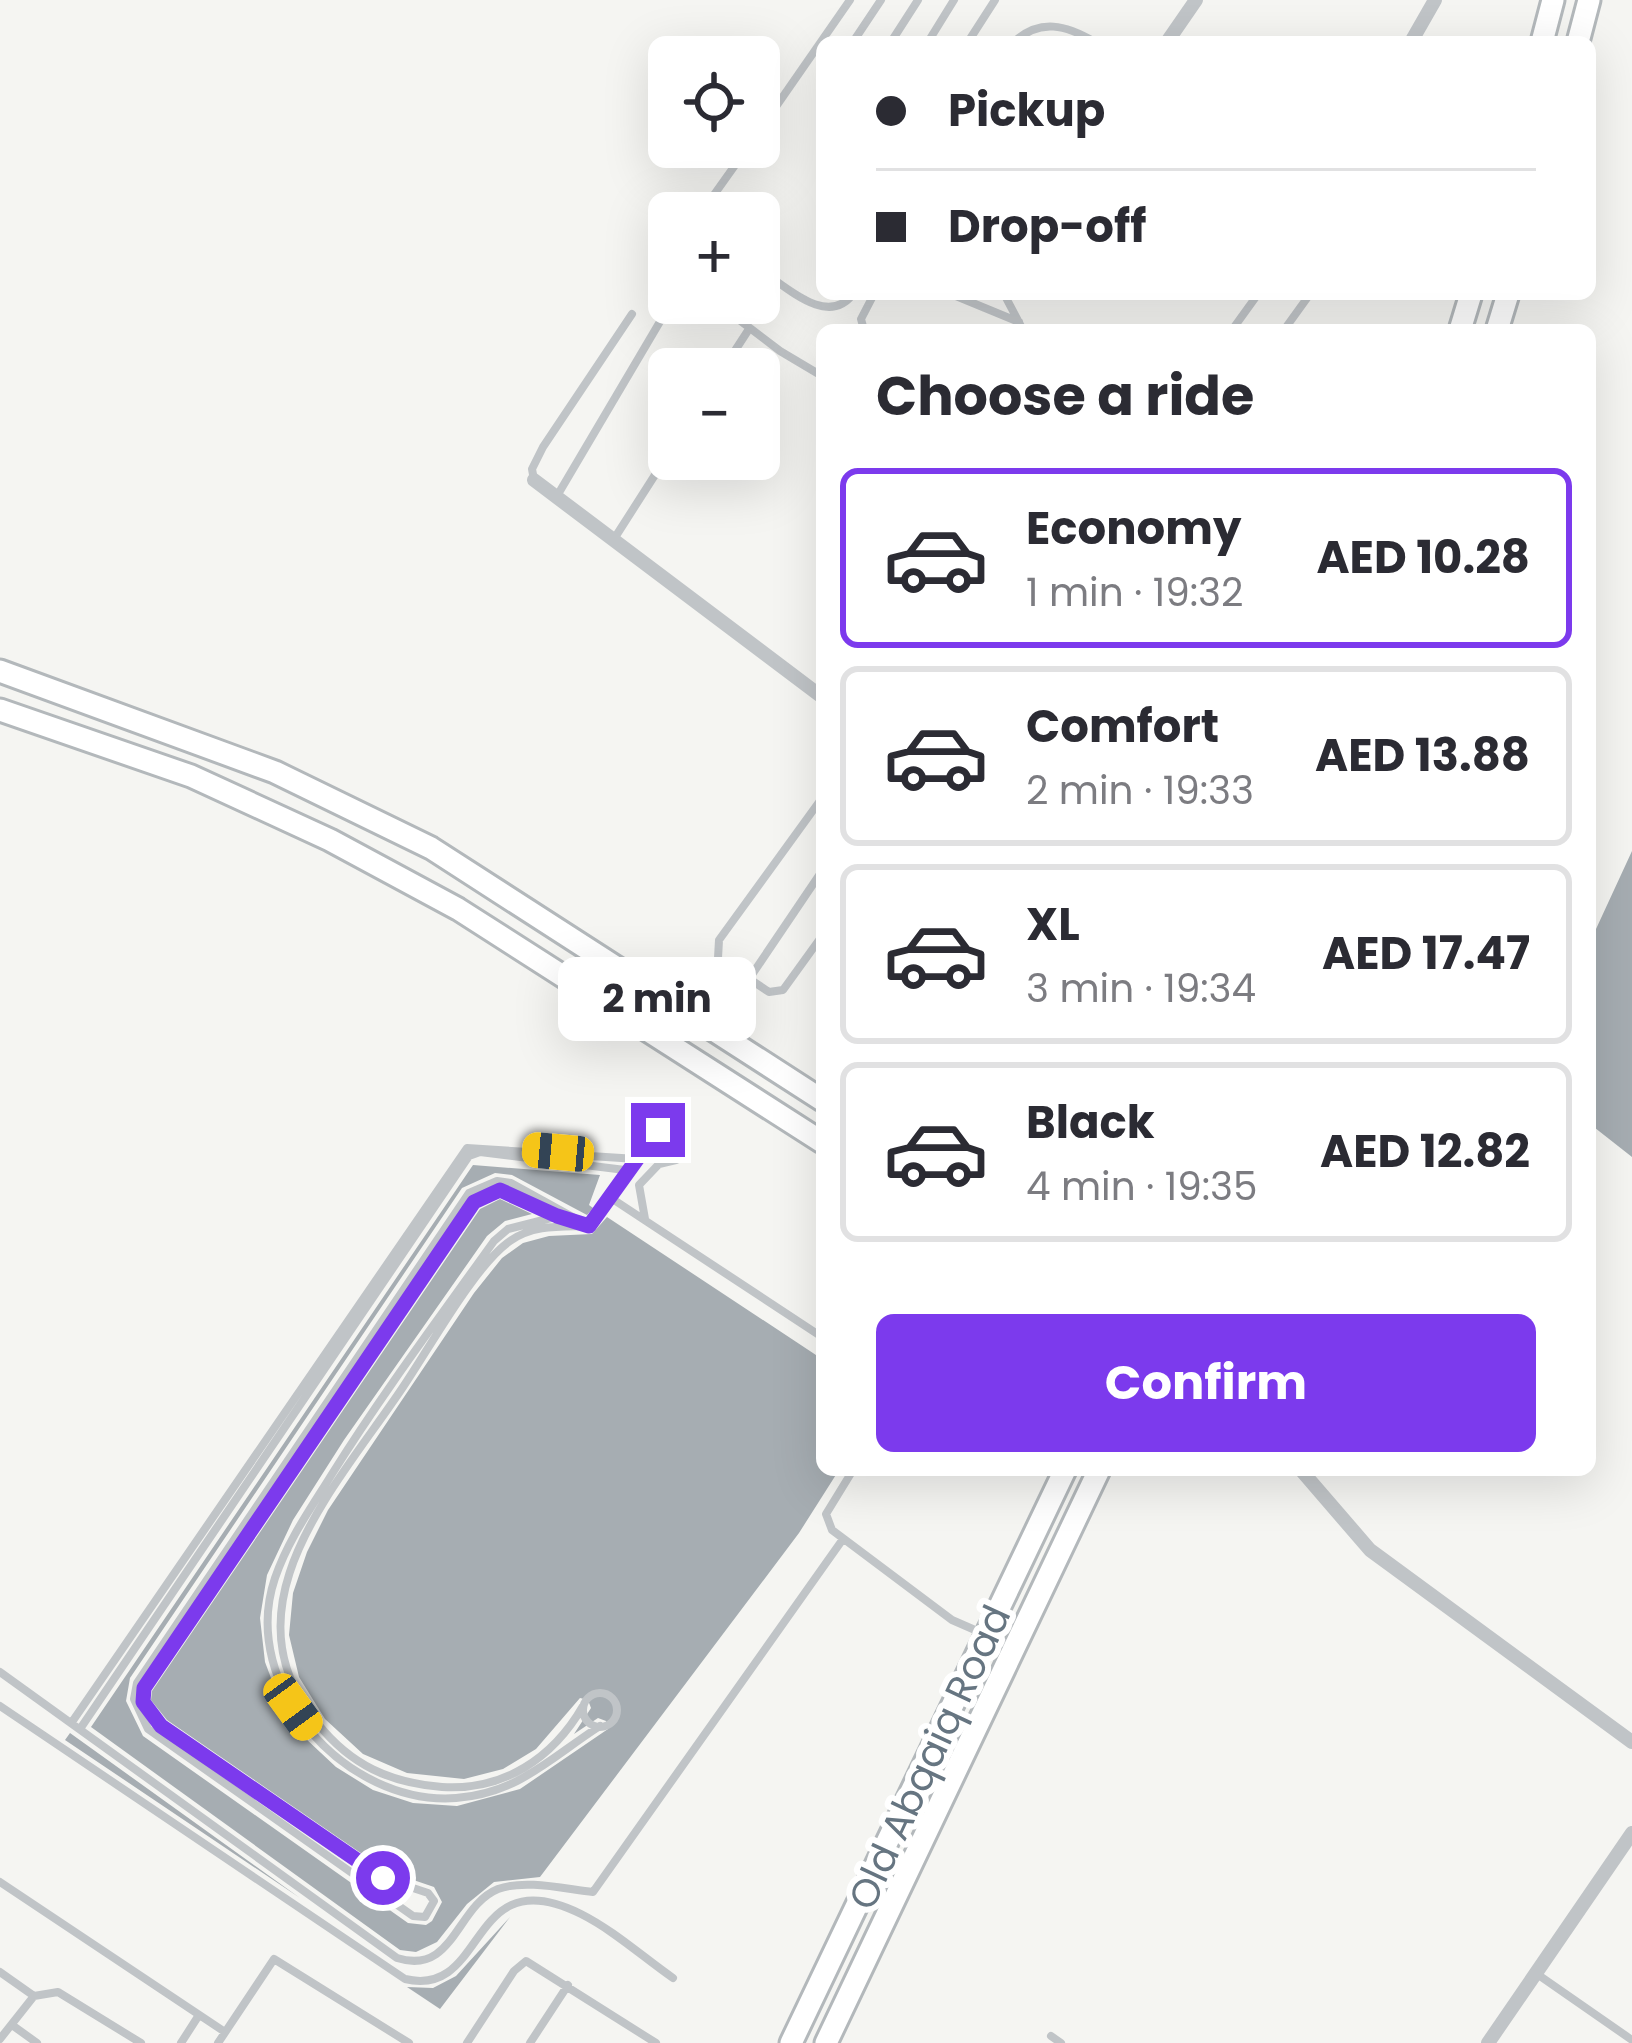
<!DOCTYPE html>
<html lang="en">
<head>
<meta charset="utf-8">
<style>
  :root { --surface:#fff; --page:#f2f2f3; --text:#2b2b33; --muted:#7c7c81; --line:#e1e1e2; --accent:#7c3aed }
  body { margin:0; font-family:Poppins,sans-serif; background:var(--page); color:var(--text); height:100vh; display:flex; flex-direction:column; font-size:45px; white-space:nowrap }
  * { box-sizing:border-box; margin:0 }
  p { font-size:39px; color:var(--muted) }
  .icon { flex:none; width:66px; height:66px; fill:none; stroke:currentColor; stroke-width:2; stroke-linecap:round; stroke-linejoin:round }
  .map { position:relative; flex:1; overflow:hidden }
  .side { position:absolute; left:816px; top:324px; width:780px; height:1152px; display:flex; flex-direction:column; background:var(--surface); border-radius:18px; box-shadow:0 12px 48px #0002 }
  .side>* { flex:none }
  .top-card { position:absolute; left:816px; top:36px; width:780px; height:264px; border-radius:18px; box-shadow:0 12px 48px #0002; display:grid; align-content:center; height:264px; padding:0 60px; background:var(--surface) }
  .tools { position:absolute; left:648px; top:36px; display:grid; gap:24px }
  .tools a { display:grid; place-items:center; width:132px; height:132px; border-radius:18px; background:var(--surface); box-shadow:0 12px 48px #0002; font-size:60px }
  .end { position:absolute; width:54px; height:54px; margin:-27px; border:15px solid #7c3aed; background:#fff; box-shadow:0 0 0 6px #fff }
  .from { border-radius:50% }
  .bubble { position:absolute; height:84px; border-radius:18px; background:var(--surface); box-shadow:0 12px 48px #0002; font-size:39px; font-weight:700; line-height:84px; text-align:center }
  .car { position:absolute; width:36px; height:72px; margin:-36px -18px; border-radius:15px; box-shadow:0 0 9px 3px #0007; background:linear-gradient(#f5c518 24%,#345 0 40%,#f5c518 0 76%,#345 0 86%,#f5c518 0) }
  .top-card b { display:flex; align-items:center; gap:42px; height:114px; font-size:45px }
  .top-card b+b { border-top:3px solid var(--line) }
  .top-card i { width:30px; height:30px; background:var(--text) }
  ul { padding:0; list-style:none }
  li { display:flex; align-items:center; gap:36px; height:180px; margin:0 24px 18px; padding:0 36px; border:6px solid var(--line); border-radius:18px }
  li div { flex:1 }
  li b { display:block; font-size:45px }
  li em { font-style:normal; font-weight:700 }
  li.on { border-color:var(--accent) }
  li>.icon { width:108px; height:108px; stroke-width:1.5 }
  h2 { padding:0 60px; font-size:54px; line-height:144px }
  .primary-button { display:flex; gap:24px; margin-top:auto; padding:24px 60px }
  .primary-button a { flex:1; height:138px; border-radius:18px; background:var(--accent); color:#fff; font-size:48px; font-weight:700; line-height:138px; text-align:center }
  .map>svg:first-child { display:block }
</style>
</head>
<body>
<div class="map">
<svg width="1632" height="2043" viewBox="0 0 1632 2043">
  <rect width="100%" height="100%" fill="#f5f5f2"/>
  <path fill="#a6adb2" d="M1632 851V1157L1590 1124V942Z
    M473 1165 600 1175 589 1205 593 1208 587 1215 512 1175 495 1173 462 1188 130 1678 126 1701 143 1736 408 1923 426 1925 432 1921 442 1902 434 1887 387 1871 167 1720 151 1700 152 1691 480 1209 500 1199 532 1214 505 1221 487 1236 344 1440 293 1520 267 1575 260 1618 265 1662 280 1702 305 1738 336 1767 373 1790 413 1803 457 1806 520 1789 608 1729 606 1721 598 1718 574 1734 591 1708 588 1700 580 1698 536 1749 503 1769 464 1779 407 1773 363 1754 325 1719 299 1677 289 1635 293 1593 307 1552 328 1510 474 1293 502 1258 523 1243 549 1236 592 1234 607 1217 822 1359V1470H839L799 1533 540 1877 494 1882 467 1904 437 1942 416 1952 400 1950 91 1727Z
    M70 1733 300 1898 65 1740Z
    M510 1917 440 2009 407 1987 433 1988 456 1976Z"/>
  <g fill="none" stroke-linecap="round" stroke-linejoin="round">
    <g stroke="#b3b8bb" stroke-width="27">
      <path id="secondary" d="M1542 42 1553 0
        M1578 42 1589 0
        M1460 330 1471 294
        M1497 330 1508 294
        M0 671 275 772 431 848 822 1100
        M0 710 191 776 330 840 458 909 822 1142
        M791 2043 1065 1470
        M826 2043 1099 1470"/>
    </g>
    <path stroke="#c0c4c7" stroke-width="8" d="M853 42 881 0
      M891 42 918 0
      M928 42 954 0
      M968 42 995 0
      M1014 42C1040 18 1066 25 1095 42
      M759 131 850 0
      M701 213 748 147
      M759 269C786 286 827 328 853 294
      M951 294 1019 322
      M1004 294 1023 330
      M717 303 780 351 822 376
      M864 330 861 319 874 294
      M1232 330 1258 294
      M1284 330 1310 294
      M723 369 749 329
      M534 480 532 469 543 447 632 314
      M557 496 671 303
      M614 539 669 453
      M822 798 719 940 718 958 769 992 783 990 822 936
      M749 979 822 871
      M658 1129 625 1170 611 1198 822 1337
      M658 1132 664 1150 674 1159
      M497 1181 511 1183 589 1226 557 1217 500 1190 474 1202 144 1688 143 1702 161 1726 383 1878 428 1893 434 1901 425 1917 413 1916 148 1729 134 1699 137 1683 469 1193Z
      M555 1217 508 1229 494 1241C439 1318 382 1394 332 1474 311 1508 288 1540 275 1578 238 1687 347 1806 456 1798 519 1793 550 1758 600 1726
      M645 1219 639 1185 659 1164 676 1160
      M853 1470 826 1514 832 1530 952 1620 1014 1647
      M0 1672 397 1958C454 1976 456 1906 498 1889 525 1879 565 1889 593 1892L843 1539
      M583 1710a17 17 0 1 1 34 0a17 17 0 1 1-34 0Z
      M0 1706 405 1979C489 1999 466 1857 581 1914 613 1930 643 1957 673 1978
      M583 1706C553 1758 504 1791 442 1787 390 1783 351 1765 318 1724 220 1606 337 1486 403 1387 429 1349 475 1265 510 1241 534 1224 562 1227 589 1226L611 1198
      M72 1722 467 1148 637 1159
      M80 1729 469 1156 480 1152 625 1170
      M0 1882 225 2032
      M0 1972 34 1996
      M1537 1974 1632 2040
      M12 2025 37 2043
      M1051 2036 1061 2043
      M0 2039 34 1996 58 1992 141 2043
      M181 2043 199 2015
      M218 2043 274 1959 409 2043
      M467 2043 514 1971 526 1961 656 2043
      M530 2043 568 1985"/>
    <path stroke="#c0c4c7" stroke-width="14" d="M1167 42 1196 0
      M1411 42 1435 0
      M534 480 822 697
      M1301 1470 1370 1550 1632 1742
      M1488 2043 1632 1833"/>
    <use href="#secondary" stroke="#fff" stroke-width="21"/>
  </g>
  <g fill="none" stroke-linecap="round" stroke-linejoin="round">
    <path stroke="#7c3aed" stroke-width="15" d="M383 1878 161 1726 143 1702 144 1688 474 1202 500 1190 557 1216 589 1226 658 1130"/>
  </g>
  <g text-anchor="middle" stroke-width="12" stroke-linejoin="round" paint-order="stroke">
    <g font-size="39" fill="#667581" stroke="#fff">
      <text transform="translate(929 1757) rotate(-65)" y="14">Old Abqaiq Road</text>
    </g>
  </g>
</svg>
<div class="tools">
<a><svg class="icon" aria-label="locate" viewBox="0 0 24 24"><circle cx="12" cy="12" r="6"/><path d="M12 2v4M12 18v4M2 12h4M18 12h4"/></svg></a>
<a>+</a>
<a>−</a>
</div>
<i class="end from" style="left:383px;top:1878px"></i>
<i class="end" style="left:658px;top:1130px"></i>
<div class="bubble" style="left:558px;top:957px;width:198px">2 min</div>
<i class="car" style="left:558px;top:1152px;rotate:275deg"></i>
<i class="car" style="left:293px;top:1707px;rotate:144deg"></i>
<div class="top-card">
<b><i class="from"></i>Pickup</b>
<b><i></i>Drop-off</b>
</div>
<section class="side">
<h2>Choose a ride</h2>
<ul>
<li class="on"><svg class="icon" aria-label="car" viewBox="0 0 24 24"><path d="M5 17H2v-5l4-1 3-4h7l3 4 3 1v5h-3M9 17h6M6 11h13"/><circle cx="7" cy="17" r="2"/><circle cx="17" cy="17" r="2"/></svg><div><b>Economy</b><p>1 min · 19:32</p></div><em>AED 10.28</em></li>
<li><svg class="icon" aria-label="car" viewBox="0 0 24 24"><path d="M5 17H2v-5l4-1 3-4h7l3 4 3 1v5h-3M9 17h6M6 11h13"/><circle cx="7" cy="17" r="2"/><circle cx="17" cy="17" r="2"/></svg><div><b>Comfort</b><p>2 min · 19:33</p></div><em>AED 13.88</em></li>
<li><svg class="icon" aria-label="car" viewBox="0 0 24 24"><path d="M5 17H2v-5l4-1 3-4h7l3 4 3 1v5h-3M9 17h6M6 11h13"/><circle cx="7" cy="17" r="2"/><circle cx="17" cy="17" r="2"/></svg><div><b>XL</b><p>3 min · 19:34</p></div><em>AED 17.47</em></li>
<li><svg class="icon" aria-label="car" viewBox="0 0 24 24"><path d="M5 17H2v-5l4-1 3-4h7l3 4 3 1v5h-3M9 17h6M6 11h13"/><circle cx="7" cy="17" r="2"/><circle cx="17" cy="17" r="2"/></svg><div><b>Black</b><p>4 min · 19:35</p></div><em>AED 12.82</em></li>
</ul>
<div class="primary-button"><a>Confirm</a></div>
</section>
</div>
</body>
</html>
